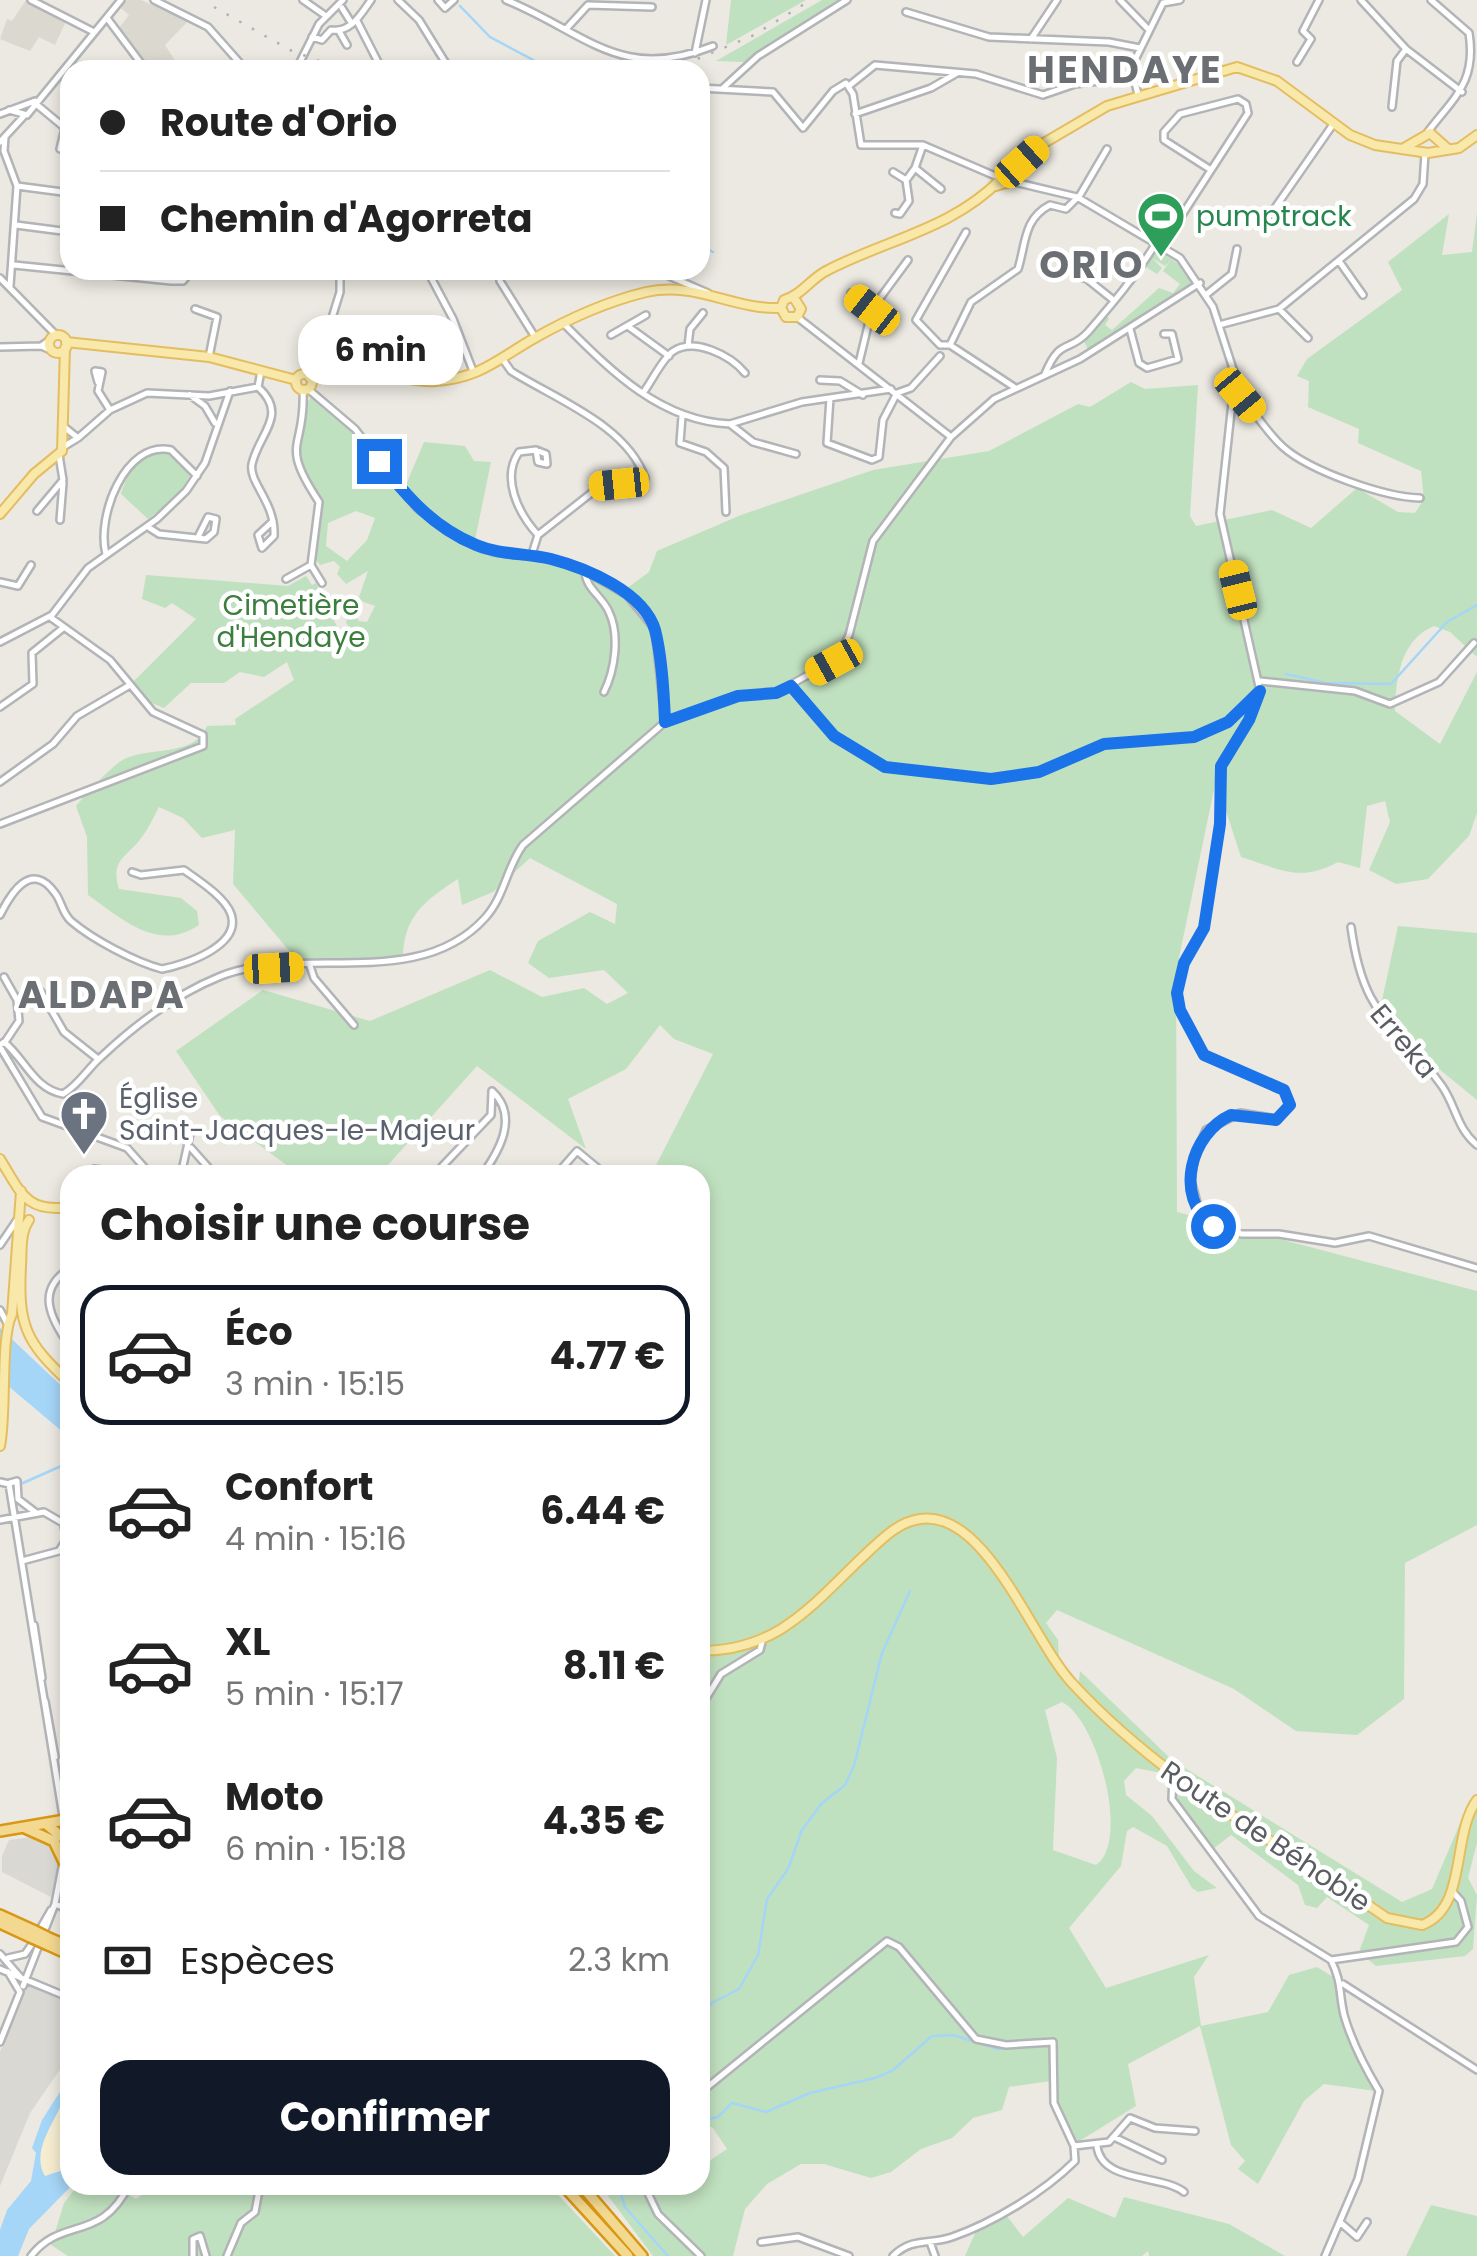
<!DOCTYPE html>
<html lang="fr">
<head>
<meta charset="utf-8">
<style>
  :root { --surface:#fff; --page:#f6f6f6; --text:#222; --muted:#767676; --line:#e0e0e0; --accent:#111827 }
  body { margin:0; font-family:Poppins,sans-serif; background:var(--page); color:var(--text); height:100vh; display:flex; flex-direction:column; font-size:38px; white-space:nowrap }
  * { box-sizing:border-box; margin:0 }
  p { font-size:32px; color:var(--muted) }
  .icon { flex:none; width:55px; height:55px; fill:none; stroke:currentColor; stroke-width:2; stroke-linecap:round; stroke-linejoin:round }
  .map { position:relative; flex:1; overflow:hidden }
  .panel { position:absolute; left:60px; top:1165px; width:650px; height:1030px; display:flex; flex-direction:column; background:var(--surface); border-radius:30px; box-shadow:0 5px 15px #0003 }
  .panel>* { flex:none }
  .hud { position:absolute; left:60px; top:60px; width:650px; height:220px; border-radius:30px; box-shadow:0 5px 15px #0003; display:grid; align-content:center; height:220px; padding:0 40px; background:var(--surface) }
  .end { position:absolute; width:45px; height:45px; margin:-22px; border:12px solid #1a73e8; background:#fff; box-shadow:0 0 0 5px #fff }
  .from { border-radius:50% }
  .bubble { position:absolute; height:70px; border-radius:30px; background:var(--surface); box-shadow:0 5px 15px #0003; font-size:32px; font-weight:700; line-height:70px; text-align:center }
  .car { position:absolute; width:30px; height:60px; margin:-30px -15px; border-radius:12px; box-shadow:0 0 8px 2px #0007; background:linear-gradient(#f5c518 24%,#345 0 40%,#f5c518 0 76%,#345 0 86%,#f5c518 0) }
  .hud b { display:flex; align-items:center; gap:35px; height:95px; font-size:38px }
  .hud b+b { border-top:2px solid var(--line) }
  .hud i { width:25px; height:25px; background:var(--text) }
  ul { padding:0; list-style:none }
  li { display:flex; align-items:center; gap:30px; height:140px; margin:0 20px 15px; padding:0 20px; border:5px solid transparent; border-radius:30px }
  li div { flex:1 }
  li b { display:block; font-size:38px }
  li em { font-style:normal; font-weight:700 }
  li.selected { border-color:var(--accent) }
  li>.icon { width:90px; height:90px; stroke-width:1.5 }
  h2 { padding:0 40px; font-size:45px; line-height:120px }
  .pay { display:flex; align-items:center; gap:25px; height:110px; padding:0 40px; font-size:38px }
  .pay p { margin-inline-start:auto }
  .button { display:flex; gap:20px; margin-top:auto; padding:20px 40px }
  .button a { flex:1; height:115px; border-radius:30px; background:var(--accent); color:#fff; font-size:40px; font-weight:700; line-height:115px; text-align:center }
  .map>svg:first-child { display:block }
</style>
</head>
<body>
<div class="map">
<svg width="1477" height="2256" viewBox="0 0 1477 2256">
  <rect width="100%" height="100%" fill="#ebe9e1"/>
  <path fill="#dad8d3" d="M31 1837 52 1846 61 1861 51 1897 2 1872V1856L9 1840Z
    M33 1986 70 2001V2055L30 2113 0 2186V2052L26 1987Z"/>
  <path fill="#dbd8cf" d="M26 0 66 21 55 45 39 37 30 51 0 39 7 19 12 21Z
    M127 0H141L188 21 165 45 180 68 177 70H151L119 28 129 15 121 8Z"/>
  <path fill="#c0e1bf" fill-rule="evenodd" d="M731 0H806L726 45Z
    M822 0H840L744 62 716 61Z
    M1477 213V657L1450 632 1434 626C1400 640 1396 679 1395 711L1440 744 1477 672V813L1469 836 1428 879 1396 884 1369 870 1390 822 1385 801 1367 806 1360 868 1338 862C1300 883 1280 869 1241 857L1216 780 1176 972 1177 1212 1477 1291V1525L1405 1563 1404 1699 1357 1735 1296 1731 1234 1689 1057 1610 1046 1623 1058 1640 1060 1676 1077 1697 1080 1671 1172 1760 1402 1902 1432 1889 1464 1814 1477 1803V1843L1468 1878 1477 1895 1473 1949 1465 1956 1376 1966 1359 1952 1369 1925 1327 1897 1317 1908 1305 1905 1298 1885 1231 1835 1213 1849 1175 1798 1172 1775 1136 1768 1124 1781 1126 1795 1152 1816 1194 1871 1217 1888 1198 1892 1192 1888 1167 1846 1133 1827 1127 1831 1121 1866 1069 1928 1106 1988 1209 1955 1194 1977 1201 2026 1268 2012 1289 1975 1317 1967 1338 1980C1340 2024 1359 2052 1376 2091L1324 2084 1304 2101 1258 2184 1238 2169 1245 2161 1231 2145 1200 2026 1128 2064 1136 2106 1078 2142 1058 2112 1051 2081 1009 2087 1002 2110 973 2118 952 2138 921 2149 891 2172 871 2178 824 2164H801L767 2184 745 2209 733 2256H653L600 2185H700V2167L727 2149 713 2128 700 2121V1175H651L713 1054 674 1039 660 1025 626 1069 568 1099 586 1149 477 1066 379 1175H300L220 1116 176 1051 263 990 370 1021 490 970 542 997 584 988 607 1004 628 993 604 970 549 978 528 963 538 941 590 912 615 924 617 904 530 858 493 892 462 905 458 879C424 901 403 917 403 959L302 966 233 884 235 830 202 838 183 818 159 807C153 818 147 832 138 842 123 859 111 862 119 889L181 898 197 911 199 925C158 953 122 919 88 895L87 837 76 806C86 794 110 768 121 761 147 745 193 759 207 726L236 725 235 719 294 680 287 662 264 677 240 672 224 683H191L164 708 138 697 130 685 196 619 172 603 165 608 142 599 146 575 288 586 306 576 312 585 316 583 343 639 353 632 346 623 348 615 353 613 359 621 367 622 375 606 358 600 368 571 346 584 337 574 340 567 334 561 320 565 313 556 319 502 296 467 294 455 304 406 313 395 355 429 403 492 424 442 465 446 474 461 491 462 475 540 444 525 409 498 429 518 473 544 552 559 626 589 649 572 657 551 741 515 873 470 989 451 1078 404 1090 407 1131 382 1145 389 1198 385 1190 516 1196 526 1272 510 1311 528 1357 488 1398 512 1415 513 1424 499 1421 471 1358 443 1359 429 1308 407 1309 381 1297 376 1307 359 1402 290 1388 262 1449 214 1442 255 1472 252ZM356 511 375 518 367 540 347 561 326 546 328 523ZM1062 1702C1097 1719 1131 1841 1096 1865L1053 1850 1057 1758 1045 1710Z
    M1156 249 1186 269 1192 283 1088 349 1083 340 1105 314 1109 319 1105 325 1112 330 1159 288 1173 293 1180 284 1163 271 1170 261 1165 266 1152 258 1162 268 1157 274 1146 267Z
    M160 450 173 454 190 475 176 498 148 519 121 494C127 473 138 455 160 450Z
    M1398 926 1477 933V1100L1378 1019Z
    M78 2185H112L136 2199 156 2185H549L615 2256H68L51 2245 64 2203Z
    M1124 2197 1229 2224 1285 2256H1149L1148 2251 1142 2256H965L976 2231 1006 2215 1023 2237 1068 2198 1115 2218Z
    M1431 2205 1477 2216V2256H1406Z"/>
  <path fill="#f6edd1" d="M70 2098V2159L60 2171 45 2176C32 2153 51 2115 70 2098Z"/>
  <path fill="#a5d5f7" d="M0 1328 70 1394V1438L0 1379Z
    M70 2076C70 2107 26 2146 45 2176L60 2171 70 2159 72 2185 29 2229 18 2256H0V2230L7 2210 31 2181 36 2153 32 2148 42 2120Z"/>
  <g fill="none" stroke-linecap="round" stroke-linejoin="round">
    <path stroke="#a5d5f7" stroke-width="2.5" d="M460 6 490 37 552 70
      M700 245 713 252
      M1286 674 1326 683 1391 684 1447 622 1477 605
      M23 1483 68 1463
      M700 2019 712 2003 739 1989 758 1955 767 1899 788 1869 802 1830 822 1803 845 1785 854 1766 882 1653 910 1591
      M700 2121 718 2117 732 2103 766 2112 810 2093 875 2078 892 2071 932 2036 953 2035 998 2049 1049 2045
      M618 2185 625 2207 668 2256"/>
    <g stroke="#b2b4b8" stroke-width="10">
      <path id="minor" d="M31 0 94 32
        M154 0 208 27 246 70
        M303 0 326 16
        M398 0 419 20 450 70
        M438 0 445 8 454 0
        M506 0C587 33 620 83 713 46
        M1120 0 1149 30
        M1361 0 1406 49 1462 92
        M342 8 352 24
        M906 12 989 37 1109 42 1140 48
        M107 18 146 70
        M357 21 380 66
        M566 29 588 5 652 7
        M339 31 347 45
        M312 37 322 40 331 30C351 33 361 14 371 0
        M1031 39 1057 0
        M695 53 706 0
        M1297 62 1311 39 1303 31 1319 0
        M296 70 319 24 343 0
        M850 85 875 65 976 74 1043 95 1075 84 1132 77
        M700 88 773 92 803 128 833 91 846 83 853 94 861 145H923L1000 178
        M723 88 758 56 847 0
        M1138 94 1131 68 1163 3 1180 0
        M36 104 65 128 70 126
        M1392 107 1397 61 1406 49
        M9 110 27 115 121 0
        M0 114 35 101
        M855 114 931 88 957 73
        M1427 133C1453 98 1477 83 1469 33L1431 0
        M5 137 4 151 17 186 70 193
        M0 142 23 117
        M60 149 65 128
        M915 168 923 145
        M893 172 906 180 909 201 900 214 895 213
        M907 179 915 168 941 189
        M1014 182 1077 197 1180 258 1213 307 1235 375 1220 514 1260 691 1249 721 1221 766 1220 824 1204 929 1184 963 1177 993 1180 1010 1204 1055 1284 1090 1290 1105 1277 1119 1240 1113 1206 1130 1195 1155 1191 1180 1199 1210 1213 1226 1242 1234H1279L1335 1243 1369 1236 1477 1268
        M1268 218 1334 123
        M16 225 70 232
        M1162 246 1248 113 1246 104 1238 99 1180 114 1164 132V140L1211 170
        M1339 261 1363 295
        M14 265 171 281H183L192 270
        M1077 272a6 6 0 1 1 12 0a6 6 0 1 1-12 0Z
        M328 270 340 271
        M392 270H418
        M427 270 453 319 473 371
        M499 270 500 281 535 337
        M655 270 708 293
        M0 278 56 335
        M1087 279 1112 299
        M10 286 17 186
        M851 293 872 309
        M1207 294 1232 274 1237 249
        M195 309 217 317 209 357
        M1279 309 1308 338
        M797 317 951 437
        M1219 325 1279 309 1414 199 1423 184 1425 153
        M566 326C612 372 661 421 730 424
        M629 327 669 356
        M1130 329 1139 363 1147 368 1178 359 1172 334H1164
        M611 335 646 315
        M950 345H940L916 320 966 232
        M41 346 50 340
        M688 346 690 329 703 313
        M0 347 41 346 53 351
        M504 361 511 371C555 399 627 425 645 478L640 487H599L538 535 532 554
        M859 363 872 309 908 260
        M261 371 258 387C289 415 259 433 252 464 248 482 276 503 274 536L262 548 258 535 273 521
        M315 373 340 292V271
        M1045 374C1060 337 1069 353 1088 332 1113 303 1136 276 1156 243
        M820 380 840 381 863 395
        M98 382 95 371 102 372 98 391 110 410
        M1014 387 950 345 971 302 1018 269C1026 244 1023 219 1050 205L1066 209 1080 195 1107 149
        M308 389 355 429 417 508 446 530 494 552 552 559 585 571 627 595 655 629 665 722
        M303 390C306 451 278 440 319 502L311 565 322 583
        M643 393C652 381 661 361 672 352 694 336 731 356 745 373
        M1237 394C1254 409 1265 431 1283 447 1310 471 1384 497 1420 498
        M190 395 205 406 215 423
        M830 398 827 443 872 460 879 457 883 420 897 393 911 388 940 356
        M682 416 680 443 706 452 724 468 726 512
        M730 424 802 402 891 389
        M730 424 753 442 796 454
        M78 438 110 410 147 393 209 396 258 387
        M63 447 78 438 63 426
        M536 450 546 454 547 464 538 462 536 450 519 452C501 478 518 513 538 535
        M37 511 63 480 59 455
        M60 520 63 483
        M148 527 159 534 206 539 214 532 216 519 208 517 199 535
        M106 554C96 517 125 440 171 450L197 476
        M585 571C585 588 603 597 609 612 620 635 615 670 604 692
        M286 579 311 565
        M0 582 18 586 31 565
        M0 642 52 615 88 568 157 519 186 491 205 463 230 391
        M1260 681 1355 691 1390 704 1439 682 1474 643
        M791 686 834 736 885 767 991 779 1039 772 1104 744 1194 737 1228 722 1257 692
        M0 707 33 684 32 653 63 628
        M0 782 53 744 77 716 130 685
        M0 824 203 746V735L153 712 110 660 50 617
        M0 915C11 893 31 860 55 893 62 902 62 913 71 921 92 939 135 962 162 969 184 965 242 946 231 914 225 897 198 880 184 870L141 875 132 872
        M1351 927C1364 1021 1393 1018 1442 1086 1456 1106 1457 1129 1477 1145
        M310 966 314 978 354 1025
        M4 977 17 1000
        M5 1042 19 1021 17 1000 32 988 41 992 64 1032 98 1059
        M0 1045 4 1042C25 1059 34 1089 63 1094 79 1085 87 1069 101 1057 136 1024 176 994 221 976 302 944 418 992 485 918 505 896 506 868 523 845L665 722 738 696 776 693 838 658 849 635 873 541 951 437 994 399 1080 359 1200 283
        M0 1047 42 1117 127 1148 151 1175
        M191 1148 215 1175
        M94 1169 140 1175
        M181 1175 190 1134
        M434 1175 491 1115 492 1091C519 1116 500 1150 482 1175
        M556 1175 577 1151 606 1175
        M0 1245 17 1220
        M0 1310 7 1323
        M65 1339C47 1312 39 1288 70 1268
        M0 1482 9 1484 67 1841 55 1904 23 1986
        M10 1483 17 1481 18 1499 35 1512
        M0 1520 44 1512 63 1523 67 1538 59 1551 22 1561
        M34 1625 42 1678
        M45 1701 55 1757
        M700 1708 721 1674 760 1650 762 1642
        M1173 1776 1172 1799 1259 1916 1331 1960 1456 1942 1468 1927 1461 1901 1451 1890
        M55 1904 70 1910
        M39 1931 51 1910
        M0 1954 21 1978
        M8 1958 25 1954 34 1941
        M0 1969 70 1998
        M1343 1984 1477 2070
        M0 2042 20 1992 8 1972
        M700 2093 887 1941 899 1947 976 2039 1006 2045 1053 2042 1054 2103 1074 2146 1075 2161C1044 2192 993 2223 952 2237 929 2245 912 2237 893 2256
        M1116 2138 1162 2160
        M1074 2146 1109 2142 1130 2118 1155 2128 1195 2131
        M1097 2146C1101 2183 1161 2174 1184 2192
        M644 2185 658 2214 701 2256
        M1341 2223 1357 2237 1367 2222
        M761 2242 798 2237 849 2256
        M930 2242 935 2256
        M31 2256C62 2216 101 2243 129 2185
        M193 2256V2239L200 2236 206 2256
        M227 2256 241 2223 255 2212 260 2185
        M1325 2256 1358 2179 1379 2091C1364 2066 1352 2043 1344 2015 1339 1994 1342 1982 1331 1960"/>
    </g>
    <g stroke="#e5bd61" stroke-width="12">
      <path id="major" d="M1404 148 1430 133 1448 149
        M1017 172 1044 143 1107 106 1237 67 1277 81 1350 135 1375 145 1428 153 1459 148 1477 135
        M996 186 1016 180 1017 172 1010 167
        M781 308 786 317H797L801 309 794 298
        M49 344a9 9 0 1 1 18 0a9 9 0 1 1-18 0Z
        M66 342 209 357 296 380
        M296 382a8 8 0 1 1 16 0a8 8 0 1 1-16 0Z
        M310 378C346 347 397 385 436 381 480 378 498 359 533 339 568 319 605 302 646 292 695 281 734 310 781 308L784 300C802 295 811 278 828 270 888 239 952 229 1001 179
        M0 514 34 474 62 451 65 348
        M0 1159C21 1193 26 1213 70 1207
        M29 1220C20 1233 22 1250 21 1266 18 1325 25 1342 70 1383
        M0 1446C7 1412 0 1338 12 1314L21 1191
        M700 1651C781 1651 814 1602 869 1551 884 1537 899 1522 920 1519 986 1509 1032 1640 1072 1683 1162 1781 1279 1843 1387 1918L1422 1925C1468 1908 1451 1835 1477 1800"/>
    </g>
    <g stroke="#d99713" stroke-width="14">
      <path id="highway" d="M46 1824 67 1841
        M25 1828 54 1841 65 1864
        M0 1831 65 1820
        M0 1915 33 1930
        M0 1923 30 1937
        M51 1939 70 1947
        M48 1945 70 1955
        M563 2185 628 2256
        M581 2185 642 2256"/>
    </g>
    <use href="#minor" stroke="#fff" stroke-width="5"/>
    <use href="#major" stroke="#f8e9aa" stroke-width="8"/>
    <use href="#highway" stroke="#f3d890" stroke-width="9"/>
    <path stroke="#b0b1b1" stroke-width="2.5" stroke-dasharray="2.5 12" stroke-linecap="butt" d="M214 7 290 50 343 70
      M671 70 752 36 811 0"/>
    <g stroke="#d99713" stroke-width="14" stroke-linecap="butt">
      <path id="highway-bridge" d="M33 1930 51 1939
        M30 1937 48 1945"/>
    </g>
    <use href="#highway-bridge" stroke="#f3d890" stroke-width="9"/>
  </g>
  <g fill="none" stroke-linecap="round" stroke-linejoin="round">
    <path stroke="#1a73e8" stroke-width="12" d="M379 461C407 497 433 527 476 545 500 555 526 553 551 559 586 568 644 592 655 630 662 657 664 694 665 722L738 696 776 693 791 686 834 736 885 767 991 779 1039 772 1104 744 1194 737 1228 722 1260 691 1249 720 1221 766 1220 824 1204 928 1184 963 1177 993 1180 1010 1204 1055 1284 1090 1290 1105 1276 1120 1231 1115C1191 1133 1173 1197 1213 1226"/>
  </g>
  <defs>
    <g id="stadium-pin" transform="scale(2.5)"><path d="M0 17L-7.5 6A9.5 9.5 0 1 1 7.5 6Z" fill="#2e9e5b" stroke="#fff"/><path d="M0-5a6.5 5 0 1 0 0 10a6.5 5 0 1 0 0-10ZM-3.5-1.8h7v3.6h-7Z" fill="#fff"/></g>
    <g id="church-pin" transform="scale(2.5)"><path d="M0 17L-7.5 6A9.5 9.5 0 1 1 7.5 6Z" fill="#6b7280" stroke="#fff"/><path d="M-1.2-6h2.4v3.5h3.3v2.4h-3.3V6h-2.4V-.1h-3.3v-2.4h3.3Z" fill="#fff"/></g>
  </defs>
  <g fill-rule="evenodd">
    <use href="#stadium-pin" x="1161" y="216"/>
    <use href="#church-pin" x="84" y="1114"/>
  </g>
  <g text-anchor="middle" stroke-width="9" stroke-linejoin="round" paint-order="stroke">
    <g font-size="28" fill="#27864d" stroke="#fff" text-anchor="start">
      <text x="1196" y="226">pumptrack</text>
    </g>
    <g font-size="28" fill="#3b7e3d" stroke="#fff">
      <text x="291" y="615">Cimetière<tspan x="291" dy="32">d'Hendaye</tspan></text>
    </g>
    <g font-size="28" fill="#5a5d61" stroke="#fff">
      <text transform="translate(1404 1041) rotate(50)" y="10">Erreka</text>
      <text transform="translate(1266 1836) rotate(34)" y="10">Route de Béhobie</text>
    </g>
    <g font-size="28" fill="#5b616d" stroke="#fff" text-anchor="start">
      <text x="119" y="1108">Église<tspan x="119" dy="32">Saint-Jacques-le-Majeur</tspan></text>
    </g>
    <g font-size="38" font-weight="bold" letter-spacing="2.5" fill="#6b6f73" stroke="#fff">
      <text x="1125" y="83">HENDAYE</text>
      <text x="1092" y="278">ORIO</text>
      <text x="102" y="1008">ALDAPA</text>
    </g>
  </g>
</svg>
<i class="end from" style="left:1213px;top:1226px"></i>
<i class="end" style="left:379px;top:461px"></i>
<div class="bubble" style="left:298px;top:315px;width:165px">6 min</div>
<i class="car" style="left:1022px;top:162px;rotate:48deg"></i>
<i class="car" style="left:872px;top:310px;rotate:308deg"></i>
<i class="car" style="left:1240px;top:395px;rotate:140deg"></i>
<i class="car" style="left:619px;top:484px;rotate:264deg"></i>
<i class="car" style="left:1238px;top:590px;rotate:346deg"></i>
<i class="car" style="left:834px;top:662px;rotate:241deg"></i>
<i class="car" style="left:274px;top:968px;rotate:87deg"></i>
<div class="hud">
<b><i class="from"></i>Route d'Orio</b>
<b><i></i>Chemin d'Agorreta</b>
</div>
<section class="panel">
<h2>Choisir une course</h2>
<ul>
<li class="selected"><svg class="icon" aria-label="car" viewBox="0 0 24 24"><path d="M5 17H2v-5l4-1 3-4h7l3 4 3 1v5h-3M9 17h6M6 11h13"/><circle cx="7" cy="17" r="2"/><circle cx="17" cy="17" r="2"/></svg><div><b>Éco</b><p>3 min · 15:15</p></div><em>4.77 €</em></li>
<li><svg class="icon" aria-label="car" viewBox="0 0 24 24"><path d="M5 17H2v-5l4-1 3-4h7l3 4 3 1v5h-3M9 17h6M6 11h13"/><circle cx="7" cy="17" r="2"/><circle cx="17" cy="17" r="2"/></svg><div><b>Confort</b><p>4 min · 15:16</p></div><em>6.44 €</em></li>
<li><svg class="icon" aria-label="car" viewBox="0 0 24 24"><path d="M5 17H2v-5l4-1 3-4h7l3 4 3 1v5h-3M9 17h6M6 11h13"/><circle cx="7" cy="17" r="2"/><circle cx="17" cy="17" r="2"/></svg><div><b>XL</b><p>5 min · 15:17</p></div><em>8.11 €</em></li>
<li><svg class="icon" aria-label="car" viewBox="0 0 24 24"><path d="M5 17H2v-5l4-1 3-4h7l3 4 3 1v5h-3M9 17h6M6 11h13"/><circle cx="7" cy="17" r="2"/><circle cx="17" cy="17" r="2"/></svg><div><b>Moto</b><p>6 min · 15:18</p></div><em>4.35 €</em></li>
</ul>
<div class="pay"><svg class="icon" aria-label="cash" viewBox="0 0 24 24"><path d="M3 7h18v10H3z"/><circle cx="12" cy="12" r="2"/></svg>Espèces<p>2.3 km</p></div>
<div class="button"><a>Confirmer</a></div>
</section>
</div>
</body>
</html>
